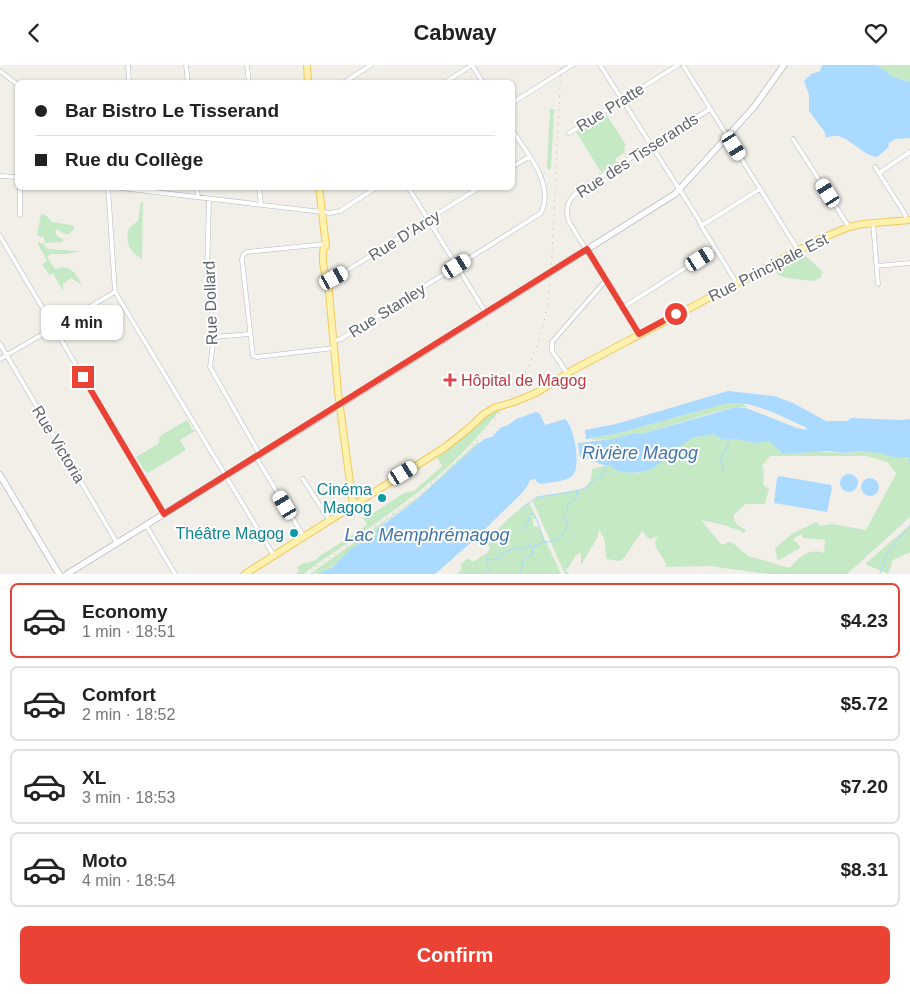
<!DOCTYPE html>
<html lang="en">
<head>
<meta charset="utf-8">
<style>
  :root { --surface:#fff; --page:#f6f6f6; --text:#222; --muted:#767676; --line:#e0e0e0; --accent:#ea4335 }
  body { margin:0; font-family:Helvetica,sans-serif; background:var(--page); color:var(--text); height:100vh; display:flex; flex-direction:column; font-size:19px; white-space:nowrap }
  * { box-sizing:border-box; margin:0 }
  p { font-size:16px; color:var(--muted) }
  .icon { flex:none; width:28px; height:28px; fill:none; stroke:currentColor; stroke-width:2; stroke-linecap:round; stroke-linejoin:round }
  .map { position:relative; height:509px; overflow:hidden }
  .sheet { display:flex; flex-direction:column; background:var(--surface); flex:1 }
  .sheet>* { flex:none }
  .guide { position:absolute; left:15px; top:15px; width:500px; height:110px; border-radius:8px; box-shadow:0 1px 4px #0004; display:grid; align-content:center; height:110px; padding:0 20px; background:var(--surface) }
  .end { position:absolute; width:22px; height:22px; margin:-11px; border:6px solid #ea4335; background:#fff; box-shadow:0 0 0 2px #fff }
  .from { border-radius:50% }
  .bubble { position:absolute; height:35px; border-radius:8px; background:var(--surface); box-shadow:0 1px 4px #0004; font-size:16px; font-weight:700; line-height:35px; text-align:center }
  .car { position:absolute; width:15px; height:30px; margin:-15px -8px; border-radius:6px; box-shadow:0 0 4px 1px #0007; background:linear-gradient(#fff 24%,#345 0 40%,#fff 0 76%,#345 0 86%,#fff 0) }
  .guide b { display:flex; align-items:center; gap:18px; height:48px; font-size:19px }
  .guide b+b { border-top:1px solid var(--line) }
  .guide i { width:12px; height:12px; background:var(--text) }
  ul { padding:9px 0 0; list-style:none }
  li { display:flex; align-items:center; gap:15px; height:75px; margin:0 10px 8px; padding:0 10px; border:2px solid var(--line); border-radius:8px }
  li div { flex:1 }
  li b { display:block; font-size:19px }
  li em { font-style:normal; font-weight:700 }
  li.on { border-color:var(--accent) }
  li>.icon { width:45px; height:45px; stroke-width:1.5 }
  .action { display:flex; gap:10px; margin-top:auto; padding:10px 20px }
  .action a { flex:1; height:58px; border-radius:8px; background:var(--accent); color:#fff; font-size:20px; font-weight:700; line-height:58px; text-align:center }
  header { display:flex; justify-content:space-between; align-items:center; height:65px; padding:0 20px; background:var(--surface); font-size:22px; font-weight:700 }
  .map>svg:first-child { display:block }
</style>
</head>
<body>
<header><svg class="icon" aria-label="back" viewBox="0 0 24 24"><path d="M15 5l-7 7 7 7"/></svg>Cabway<svg class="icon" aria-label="heart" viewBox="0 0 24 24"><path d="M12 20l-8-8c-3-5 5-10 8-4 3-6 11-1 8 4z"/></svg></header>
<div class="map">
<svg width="910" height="509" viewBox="0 0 910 509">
  <rect width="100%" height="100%" fill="#f1efe8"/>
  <path fill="#c5e8c5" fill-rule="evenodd" d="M877 0H910V17L893 12Z
    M550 44H554L551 103 549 105 547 103Z
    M606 49 626 80 624 82 625 87 615 94 617 97 601 107 576 67Z
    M141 137H143L142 194C129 186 125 178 129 163L138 156Z
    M41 149 47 151 52 157 71 160 75 163 69 169H64L57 164 55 166 57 171 63 174V177L45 178 44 172 37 171Z
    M37 177 44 179 46 183 48 184 79 186 67 189H51L47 192 55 204C70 199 76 208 82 220L71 213 63 219V226L53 208 49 210 42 199 47 196Z
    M801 187 820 204 822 207 821 212 814 216 786 213 777 209 773 201Z
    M733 338H742L747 342H736L708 349 641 369 635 368 613 374 591 375 593 373 619 368 724 339Z
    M501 344C482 367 463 389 440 409 397 446 349 476 303 509H296L299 506 297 502 305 497 306 499 311 496 312 497 318 493V492L359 466 367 459 362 452 367 448 369 451 404 428 414 426 442 401 437 392 467 369 488 350Z
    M187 355 192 364 195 366 180 375 186 385 148 408 144 405 136 392 158 379 160 371Z
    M713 369 723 375 736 374 756 378 769 376 783 389C804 386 824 387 845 388 853 388 860 386 868 386 882 387 896 394 910 392V452L847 509H768L710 501 666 502C665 488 649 485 658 471L650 474 647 472 642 466 624 493 620 496 607 494 606 492 605 476 599 464 597 473 581 500V488L576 490 568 503 565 505 570 509H565L532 435 537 432 582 424C590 420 592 413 592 404L609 400 619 406 639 408 668 391 673 383 692 373ZM770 391H866L887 397 894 405 896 409 866 465 831 459 820 461 816 457 792 469 775 483 777 494 779 495 800 483 799 480 793 474 801 469 803 473 825 475 824 488C808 483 799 492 790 503L748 491 733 478 728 477 723 480 720 478 701 455C716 458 731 461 744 468L746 465 737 460 734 455V450L745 439H764L765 438 769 424 763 420 764 407 762 401Z
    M478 377 480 378C459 398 437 420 414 437 404 444 391 451 382 460 379 464 379 470 375 473 371 475 365 475 360 478 343 489 333 509 310 509L421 430Z
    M529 437 537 455 533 453V461L539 462 561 509H458L462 504 461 499 468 493 473 497 487 488 490 483 486 477 509 453Z
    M910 460V487L893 495 888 509 865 499Z"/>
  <path fill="#aadaff" d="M822 0H877L893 12 910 17V73L895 74 888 79 889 82 877 92C862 90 853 75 838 71 834 70 830 72 826 73L824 66 809 46V30L804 16 811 9 820 6Z
    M728 326 774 331 793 338 826 356H847L851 353 902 355 910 354V392L899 393 879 388 861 386 846 388 828 386 783 389 769 376 756 378 736 374 723 375 713 369 692 373 678 382 673 383C660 404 643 411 619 406 616 406 612 401 609 400 598 402 591 391 580 393L578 378 613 374 635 368 641 369 736 342 746 343 797 363 807 365 805 362C780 351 752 334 724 339L619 368 586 374 585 365 616 359Z
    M536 347 540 349 545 360 565 354C574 360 582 403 572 411 565 417 550 417 542 419L538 418 535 414 530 415 528 420 522 428 474 475 435 509H317L333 502 347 487 363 476 374 474 377 470 376 466 381 461 414 437 484 374 492 372 500 363 508 360 516 354Z
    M840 418a9 9 0 1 1 18 0a9 9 0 1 1-18 0Z
    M779 411 831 420 832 423 827 447 774 438 777 413Z
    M861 422a9 9 0 1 1 18 0a9 9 0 1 1-18 0Z"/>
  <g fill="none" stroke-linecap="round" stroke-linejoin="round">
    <path stroke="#aadaff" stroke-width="1" d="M909 393 910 399
      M724 407 720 395 731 374
      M520 444 537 432 577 426 588 422 593 416 601 412 607 400
      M524 464 529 455V450L533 448 537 455 544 477
      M488 509 491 503 487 499V493L491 495 500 493C504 485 510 487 517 482L520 484 559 474 564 467 568 457 563 452 568 447 567 441 576 433 577 426
      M520 509 523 496 533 489 532 485 536 480
      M880 509 887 488 910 460"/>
    <g stroke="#b5b8bc" stroke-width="5">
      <path id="street" d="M128 0 129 18
        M186 0 188 18
        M247 0 249 18
        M472 0 483 18
        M600 0 699 155 702 162 736 217
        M683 0 798 185
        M0 6 18 20
        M343 18 371 0
        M444 18 472 0
        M512 38 572 0
        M569 68 678 0
        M793 74 849 162
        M512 102 529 92
        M875 102 905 149 906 155
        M879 108 910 87
        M0 111 18 112
        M108 122 115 227 274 491
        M113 122 330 148 340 146 377 122
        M197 122 198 132
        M259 122 261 139
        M408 122 486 248
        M209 134 207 209 214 271 210 302 260 390
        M20 150V122
        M873 158 878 219
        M701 161 760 124
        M0 171 164 449
        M325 179 247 187 243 190 242 195 253 291 257 292 334 283
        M877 201 910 198
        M328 216 343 208 480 122
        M622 243 715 184
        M639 269 569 157C563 140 571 131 584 122L710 44
        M214 272 250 269
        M333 276 341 274 541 148C555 119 527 88 512 65
        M0 279 117 478
        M0 294 115 227
        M567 308 552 286V277L606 215
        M256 392 304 472
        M303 414 330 456
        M146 460 175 509"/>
    </g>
    <g stroke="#b6babf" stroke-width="7">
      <path id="secondary" d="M0 410 59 509
        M67 509 322 351 675 129 754 42 784 0"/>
    </g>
    <g stroke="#f2c960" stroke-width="8">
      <path id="primary" d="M307 0 308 18
        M319 122 326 181
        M325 179C321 189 323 206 328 216L338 327 353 440
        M514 337 536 328 571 306 820 174 849 162 863 159 910 155
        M245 509 444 383 468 364 484 349 494 343"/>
    </g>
    <use href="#street" stroke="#fff" stroke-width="4"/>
    <use href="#secondary" stroke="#fff" stroke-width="5.5"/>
    <use href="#primary" stroke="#fff2af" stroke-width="6"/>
    <path stroke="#b6b7b8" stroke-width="1" stroke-dasharray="1 6" stroke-linecap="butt" d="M306 509C401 443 517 374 545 253 552 218 552 182 554 147 556 98 559 49 561 0"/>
    <g stroke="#f2c960" stroke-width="8" stroke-linecap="butt">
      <path id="primary-bridge" d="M494 343 514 337"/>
    </g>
    <use href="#primary-bridge" stroke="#fff2af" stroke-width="6"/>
  </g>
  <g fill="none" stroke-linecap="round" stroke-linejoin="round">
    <path stroke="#ea4335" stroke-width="6" d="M83 312 164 449 587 184 639 269 676 249"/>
  </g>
  <path fill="#e0444e" stroke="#fff" stroke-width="2" d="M447.5 307.5h5v5h5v5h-5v5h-5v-5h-5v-5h5z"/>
  <g fill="#0f9aa8" stroke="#fff" stroke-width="2">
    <circle cx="382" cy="433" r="5"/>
    <circle cx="294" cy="468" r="5"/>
  </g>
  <g text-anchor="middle" stroke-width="4" stroke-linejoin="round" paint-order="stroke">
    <g font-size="16" fill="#5f6368" stroke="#fff">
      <text transform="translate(610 42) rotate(-32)" y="6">Rue Pratte</text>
      <text transform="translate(637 90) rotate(-33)" y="6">Rue des Tisserands</text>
      <text transform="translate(404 170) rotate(-32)" y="6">Rue D'Arcy</text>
      <text transform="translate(768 202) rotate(-27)" y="6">Rue Principale Est</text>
      <text transform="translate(210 238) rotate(-92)" y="6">Rue Dollard</text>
      <text transform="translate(387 245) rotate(-32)" y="6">Rue Stanley</text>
      <text transform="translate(59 379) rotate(59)" y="6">Rue Victoria</text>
    </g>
    <g font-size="16" fill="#be3a42" stroke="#fff" text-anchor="start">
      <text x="461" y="321">Hôpital de Magog</text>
    </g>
    <g font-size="16" fill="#0d838f" stroke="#fff" text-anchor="end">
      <text x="372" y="430">Cinéma<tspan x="372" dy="18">Magog</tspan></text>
      <text x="284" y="474">Théâtre Magog</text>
    </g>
    <g font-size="18" font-style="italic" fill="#4174aa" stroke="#fff">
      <text x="640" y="394">Rivière Magog</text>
      <text x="427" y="476">Lac Memphrémagog</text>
    </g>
  </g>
</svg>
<i class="end from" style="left:676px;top:249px"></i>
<i class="end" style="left:83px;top:312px"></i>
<div class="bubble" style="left:41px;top:240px;width:82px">4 min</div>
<i class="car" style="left:734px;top:81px;rotate:148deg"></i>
<i class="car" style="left:828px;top:128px;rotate:328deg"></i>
<i class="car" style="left:700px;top:194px;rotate:58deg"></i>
<i class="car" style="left:457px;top:201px;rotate:58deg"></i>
<i class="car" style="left:334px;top:213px;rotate:61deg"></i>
<i class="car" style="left:403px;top:408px;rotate:59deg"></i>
<i class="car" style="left:285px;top:440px;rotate:329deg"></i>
<div class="guide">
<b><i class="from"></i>Bar Bistro Le Tisserand</b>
<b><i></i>Rue du Collège</b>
</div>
</div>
<section class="sheet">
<ul>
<li class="on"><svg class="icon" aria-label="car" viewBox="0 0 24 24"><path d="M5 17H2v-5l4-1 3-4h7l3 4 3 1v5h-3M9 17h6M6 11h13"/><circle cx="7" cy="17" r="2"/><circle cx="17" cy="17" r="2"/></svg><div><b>Economy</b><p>1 min · 18:51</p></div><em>$4.23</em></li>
<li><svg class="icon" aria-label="car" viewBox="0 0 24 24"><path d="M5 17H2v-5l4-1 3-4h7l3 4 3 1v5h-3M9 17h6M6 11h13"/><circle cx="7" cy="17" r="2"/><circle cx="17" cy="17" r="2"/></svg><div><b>Comfort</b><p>2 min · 18:52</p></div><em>$5.72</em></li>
<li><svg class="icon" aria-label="car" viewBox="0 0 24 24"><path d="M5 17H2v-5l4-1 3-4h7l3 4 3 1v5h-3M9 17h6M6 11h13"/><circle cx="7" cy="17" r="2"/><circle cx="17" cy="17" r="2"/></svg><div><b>XL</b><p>3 min · 18:53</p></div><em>$7.20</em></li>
<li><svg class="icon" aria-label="car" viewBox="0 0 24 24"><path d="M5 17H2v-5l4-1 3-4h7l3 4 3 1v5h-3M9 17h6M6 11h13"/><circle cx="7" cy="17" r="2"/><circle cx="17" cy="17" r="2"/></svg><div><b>Moto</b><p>4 min · 18:54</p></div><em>$8.31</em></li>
</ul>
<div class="action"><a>Confirm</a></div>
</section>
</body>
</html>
